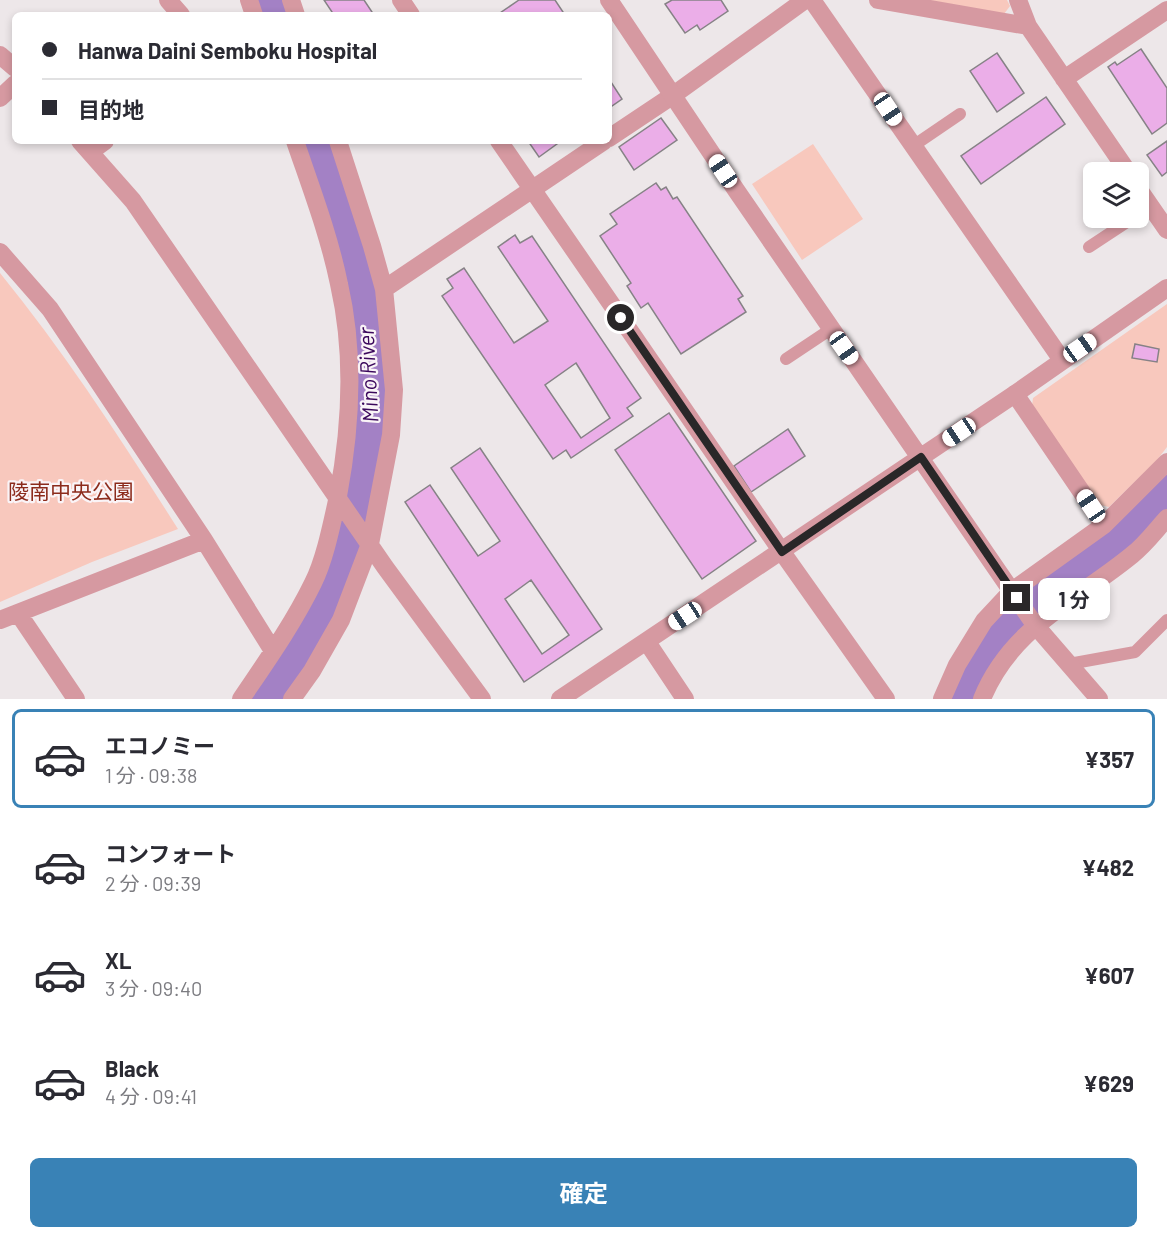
<!DOCTYPE html>
<html lang="ja">
<head>
<meta charset="utf-8">
<style>
  :root { --surface:#fff; --page:#f2f2f3; --text:#2b2b33; --muted:#7c7c81; --line:#e1e1e2; --accent:#3982b6 }
  body { margin:0; font-family:Barlow,"Noto Sans JP",sans-serif; background:var(--page); color:var(--text); height:100vh; display:flex; flex-direction:column; font-size:22px; white-space:nowrap }
  * { box-sizing:border-box; margin:0 }
  p { font-size:20px; color:var(--muted) }
  .icon { flex:none; width:33px; height:33px; fill:none; stroke:currentColor; stroke-width:2; stroke-linecap:round; stroke-linejoin:round }
  .map { position:relative; height:699px; overflow:hidden }
  .details { display:flex; flex-direction:column; background:var(--surface); flex:1 }
  .details>* { flex:none }
  .guide { position:absolute; left:12px; top:12px; width:600px; height:132px; border-radius:9px; box-shadow:0 3px 9px #0003; display:grid; align-content:center; height:132px; padding:0 30px; background:var(--surface) }
  .buttons { position:absolute; left:1083px; top:162px; display:grid; gap:12px }
  .buttons a { display:grid; place-items:center; width:66px; height:66px; border-radius:9px; background:var(--surface); box-shadow:0 3px 9px #0003; font-size:30px }
  .end { position:absolute; width:27px; height:27px; margin:-14px; border:8px solid #292728; background:#fff; box-shadow:0 0 0 3px #fff }
  .from { border-radius:50% }
  .bubble { position:absolute; height:42px; border-radius:9px; background:var(--surface); box-shadow:0 3px 9px #0003; font-size:20px; font-weight:700; line-height:42px; text-align:center }
  .car { position:absolute; width:18px; height:36px; margin:-18px -9px; border-radius:8px; box-shadow:0 0 4px 2px #0007; background:linear-gradient(#fff 24%,#345 0 40%,#fff 0 76%,#345 0 86%,#fff 0) }
  .guide b { display:flex; align-items:center; gap:21px; height:57px; font-size:22px }
  .guide b+b { border-top:2px solid var(--line) }
  .guide i { width:15px; height:15px; background:var(--text) }
  ul { padding:10px 0 0; list-style:none }
  li { display:flex; align-items:center; gap:18px; height:99px; margin:0 12px 9px; padding:0 18px; border:3px solid transparent; border-radius:9px }
  li div { flex:1 }
  li b { display:block; font-size:22px }
  li em { font-style:normal; font-weight:700 }
  li.selected { border-color:var(--accent) }
  li>.icon { width:54px; height:54px; stroke-width:1.5 }
  .action { display:flex; gap:12px; margin-top:auto; padding:12px 30px }
  .action a { flex:1; height:69px; border-radius:9px; background:var(--accent); color:#fff; font-size:24px; font-weight:700; line-height:69px; text-align:center }
  .map>svg:first-child { display:block }
</style>
</head>
<body>
<div class="map">
<svg width="1167" height="699" viewBox="0 0 1167 699">
  <rect width="100%" height="100%" fill="#ede7e9"/>
  <path fill="#f8c8bd" d="M927 0H1007L1010 6 1004 14Z
    M813 144 863 219 802 260 752 184Z
    M0 273C66 354 122 441 178 529L92 562 0 602Z
    M1167 304V447L1157 460 1109 507 1100 505 1032 406 1033 398Z"/>
  <g fill="none" stroke-linecap="round" stroke-linejoin="round">
    <path stroke="#a381c5" stroke-width="34" d="M270 0 275 15
      M264 699C326 626 371 497 374 401 374 389 372 377 371 365 368 335 366 305 360 275 351 229 331 185 317 141
      M966 699C996 611 1064 586 1129 532 1142 520 1155 506 1167 492"/>
  </g>
  <path fill="#ebaee8" stroke="#868286" stroke-width="1.5" fill-rule="evenodd" d="M324 0H364L374 15H334Z
    M519 0H555L565 15H497Z
    M672 0H721L728 11 700 30 697 25 685 33 665 4Z
    M1141 49 1167 88V123L1152 134 1108 67 1115 62 1117 65Z
    M997 53 1024 93 997 112 970 71Z
    M609 79 622 99 609 108Z
    M1046 97 1065 124 981 184 961 156Z
    M661 118 677 140 634 170 619 147Z
    M528 141H561L539 157Z
    M1167 141V172L1162 176 1147 155Z
    M656 183 661 190 666 187 673 199 677 197 743 296 738 299 746 312 681 354 648 303 641 308 627 286 631 283 600 236 617 224 610 214Z
    M515 235 520 243 532 236 641 398 627 408 633 416 571 458 566 450 553 459 442 296 453 288 447 279 464 268 514 343 548 321 498 247ZM576 363 610 418 581 438 545 385Z
    M1135 344 1159 349 1157 362 1132 358Z
    M669 413 756 541 702 579 615 450Z
    M788 429 805 456 751 492 734 466Z
    M480 448 602 629 524 682 405 502 430 485 478 556 500 541 451 468ZM531 580 569 635 542 654 505 599Z"/>
  <g fill="none" stroke-linecap="round" stroke-linejoin="round">
    <path stroke="#d699a1" stroke-width="12" d="M913 146 960 114
      M1089 247 1133 218
      M786 359 831 329
      M1069 664 1135 652 1167 620"/>
    <path stroke="#d699a1" stroke-width="18" d="M168 0 181 15
      M249 0 254 15
      M291 0 296 15
      M401 0 411 15
      M812 0 1062 360
      M878 0 1028 26
      M1018 0 1028 26 1128 172
      M0 55 15 68
      M1064 79 1167 10
      M0 98 15 84
      M609 138 672 96 805 0
      M80 141 133 201 385 567 482 699
      M338 141 372 246 384 289
      M499 141 782 552 886 699
      M90 152 105 141
      M1138 188 1167 230
      M0 252 50 309 204 540 273 651
      M1015 394 1104 525
      M18 613 76 699
      M0 620 204 540
      M647 642 685 699
      M241 699C266 662 293 624 313 583 325 559 332 523 338 496 351 427 355 354 339 284 329 235 311 188 295 141
      M292 699 312 671 341 620 370 544 391 435 394 390 384 289 604 141
      M942 699 957 665 984 621 1012 591 1104 525 1167 462
      M982 699C1011 627 1076 601 1132 555 1145 545 1156 530 1167 518"/>
    <path stroke="#d699a1" stroke-width="18" d="M609 0 736 190 1035 625 1099 699
      M560 699 1015 394 1167 288"/>
  </g>
  <g fill="none" stroke-linecap="round" stroke-linejoin="round">
    <path stroke="#292728" stroke-width="8" d="M621 318 782 552 921 457 1017 598"/>
  </g>
  <g text-anchor="middle" stroke-width="4.5" stroke-linejoin="round" paint-order="stroke">
    <g font-size="21" fill="#8c2b1c" stroke="#faf4f7">
      <text x="71" y="499">陵南中央公園</text>
    </g>
    <g font-size="22" font-style="italic" fill="#3b085c" stroke="#faf4f7">
      <text transform="translate(368 375) rotate(-93)" y="8">Mino River</text>
    </g>
  </g>
</svg>
<div class="buttons">
<a><svg class="icon" aria-label="layers" viewBox="0 0 24 24"><path d="M12 4l9 5-9 5-9-5zM3 14l9 5 9-5"/></svg></a>
</div>
<i class="end from" style="left:621px;top:318px"></i>
<i class="end" style="left:1017px;top:598px"></i>
<div class="bubble" style="left:1038px;top:578px;width:72px">1 分</div>
<i class="car" style="left:888px;top:109px;rotate:146deg"></i>
<i class="car" style="left:723px;top:171px;rotate:326deg"></i>
<i class="car" style="left:844px;top:348px;rotate:145deg"></i>
<i class="car" style="left:1080px;top:348px;rotate:55deg"></i>
<i class="car" style="left:959px;top:432px;rotate:236deg"></i>
<i class="car" style="left:1091px;top:506px;rotate:326deg"></i>
<i class="car" style="left:685px;top:616px;rotate:237deg"></i>
<div class="guide">
<b><i class="from"></i>Hanwa Daini Semboku Hospital</b>
<b><i></i>目的地</b>
</div>
</div>
<section class="details">
<ul>
<li class="selected"><svg class="icon" aria-label="car" viewBox="0 0 24 24"><path d="M5 17H2v-5l4-1 3-4h7l3 4 3 1v5h-3M9 17h6M6 11h13"/><circle cx="7" cy="17" r="2"/><circle cx="17" cy="17" r="2"/></svg><div><b>エコノミー</b><p>1 分 · 09:38</p></div><em>¥357</em></li>
<li><svg class="icon" aria-label="car" viewBox="0 0 24 24"><path d="M5 17H2v-5l4-1 3-4h7l3 4 3 1v5h-3M9 17h6M6 11h13"/><circle cx="7" cy="17" r="2"/><circle cx="17" cy="17" r="2"/></svg><div><b>コンフォート</b><p>2 分 · 09:39</p></div><em>¥482</em></li>
<li><svg class="icon" aria-label="car" viewBox="0 0 24 24"><path d="M5 17H2v-5l4-1 3-4h7l3 4 3 1v5h-3M9 17h6M6 11h13"/><circle cx="7" cy="17" r="2"/><circle cx="17" cy="17" r="2"/></svg><div><b>XL</b><p>3 分 · 09:40</p></div><em>¥607</em></li>
<li><svg class="icon" aria-label="car" viewBox="0 0 24 24"><path d="M5 17H2v-5l4-1 3-4h7l3 4 3 1v5h-3M9 17h6M6 11h13"/><circle cx="7" cy="17" r="2"/><circle cx="17" cy="17" r="2"/></svg><div><b>Black</b><p>4 分 · 09:41</p></div><em>¥629</em></li>
</ul>
<div class="action"><a>確定</a></div>
</section>
</body>
</html>
